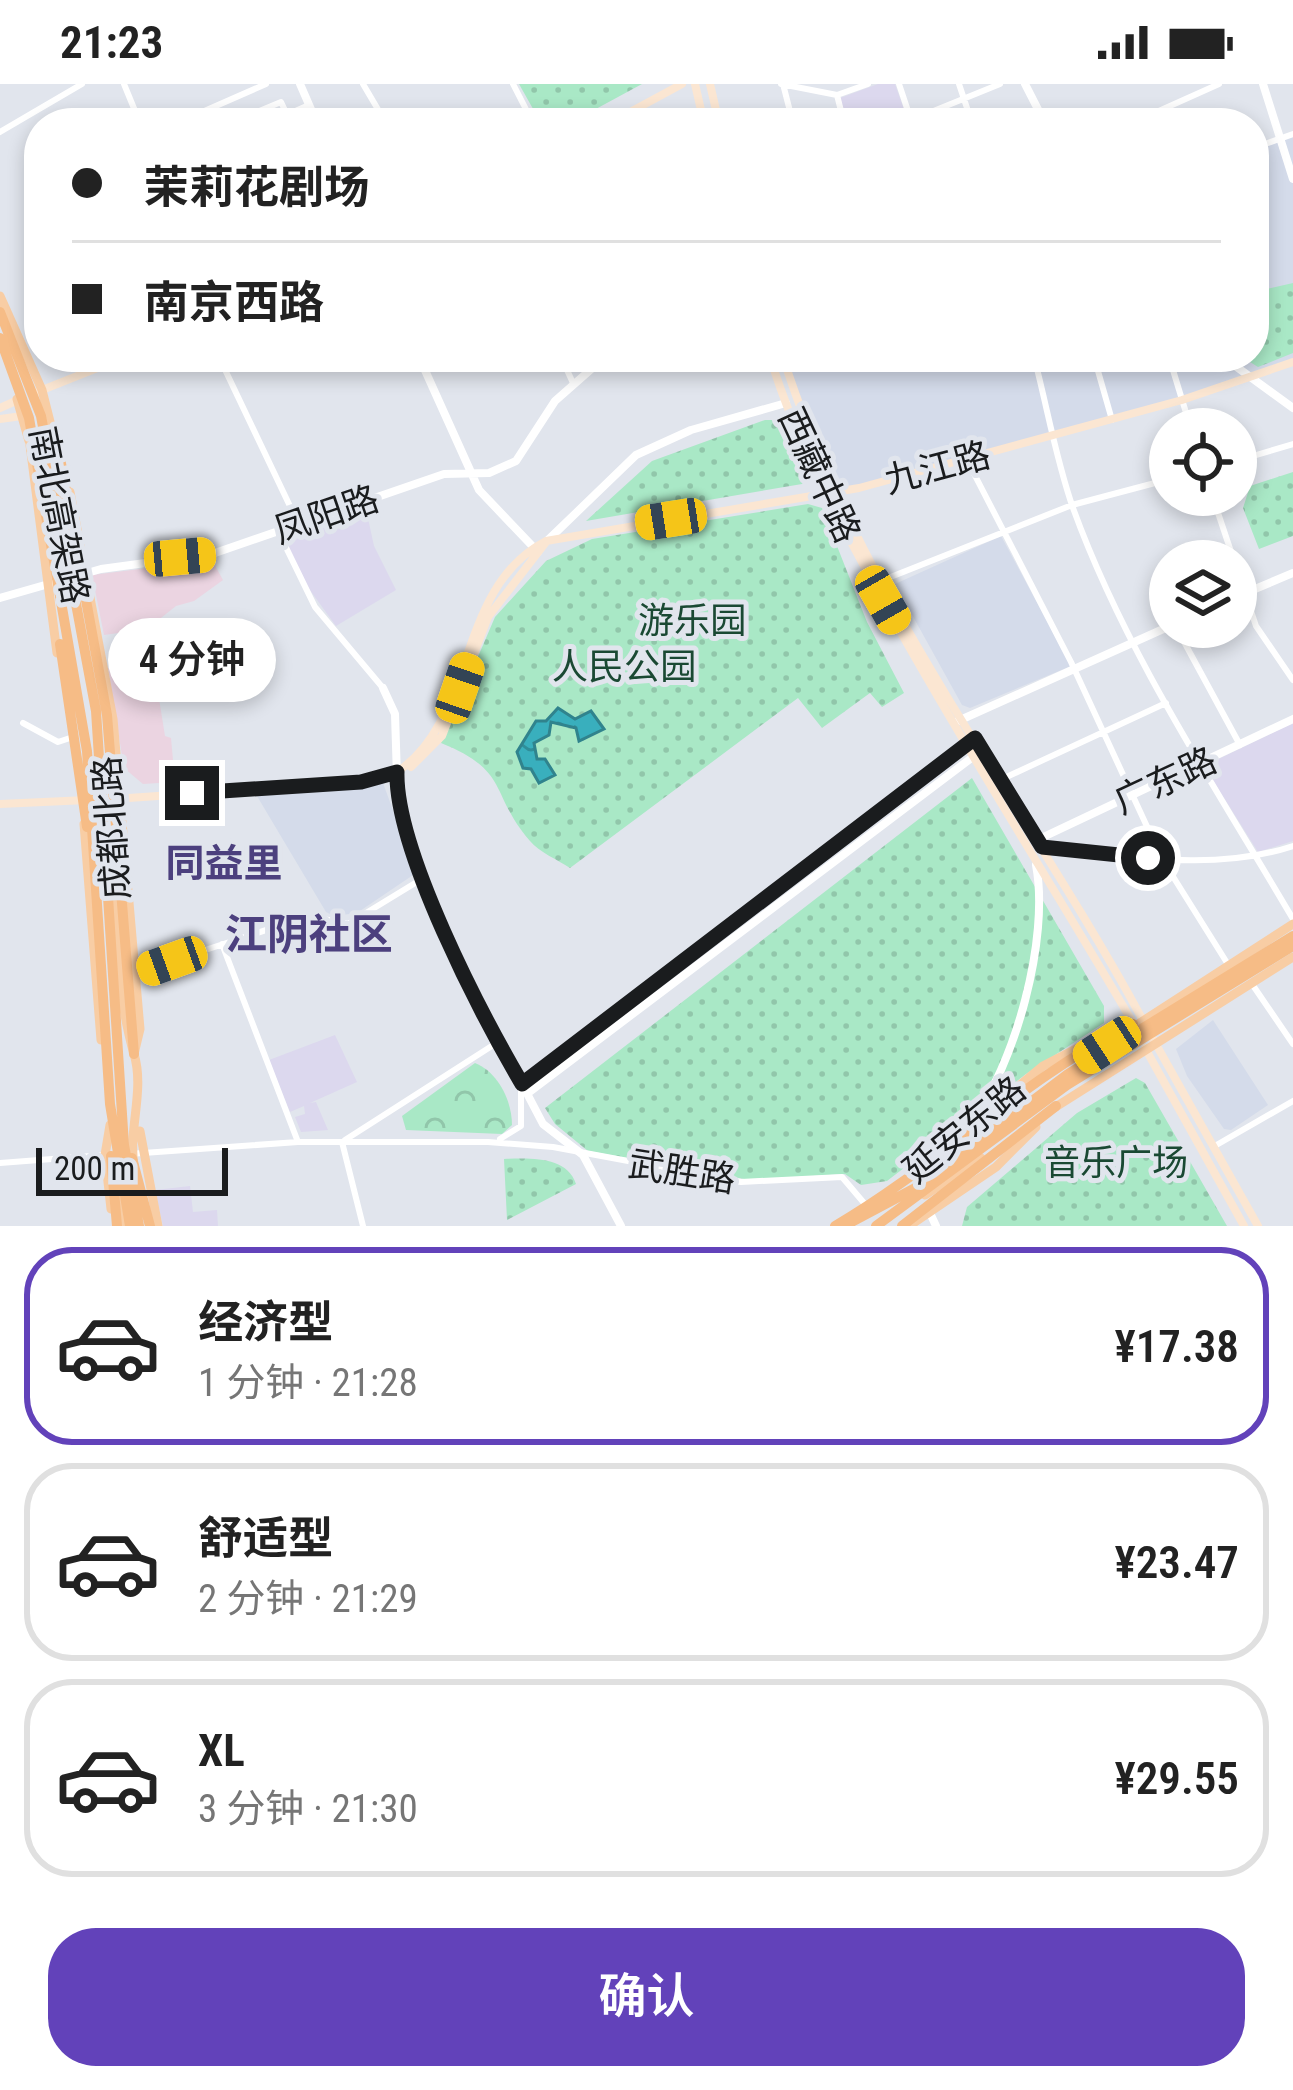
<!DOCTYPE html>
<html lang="zh">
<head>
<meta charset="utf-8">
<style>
  :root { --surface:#fff; --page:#f6f6f6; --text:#222; --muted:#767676; --line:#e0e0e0; --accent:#6242ba }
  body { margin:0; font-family:"Roboto Condensed","Noto Sans SC",sans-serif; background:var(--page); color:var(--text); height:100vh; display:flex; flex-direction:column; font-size:45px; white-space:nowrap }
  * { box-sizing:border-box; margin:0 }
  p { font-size:39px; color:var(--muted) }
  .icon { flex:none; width:66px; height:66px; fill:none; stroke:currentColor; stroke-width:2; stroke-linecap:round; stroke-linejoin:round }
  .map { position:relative; height:1142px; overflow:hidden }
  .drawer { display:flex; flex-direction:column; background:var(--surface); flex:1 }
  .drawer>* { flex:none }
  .guide { position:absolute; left:24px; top:24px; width:1245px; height:264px; border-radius:48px; box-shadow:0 6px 18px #0003; display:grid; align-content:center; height:264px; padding:0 48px; background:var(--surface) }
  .controls { position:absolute; left:1149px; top:324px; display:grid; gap:24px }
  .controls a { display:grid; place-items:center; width:108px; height:108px; border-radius:50%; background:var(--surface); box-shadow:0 6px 18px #0003; font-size:60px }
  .scale { position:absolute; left:36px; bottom:30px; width:192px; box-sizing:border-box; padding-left:12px; border:6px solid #1a1c1e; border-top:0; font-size:33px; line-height:42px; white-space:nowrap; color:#1a1c1e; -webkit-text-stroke:9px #e1e5ed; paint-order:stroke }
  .end { position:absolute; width:54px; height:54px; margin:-27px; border:15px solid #1a1c1e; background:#fff; box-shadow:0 0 0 6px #fff }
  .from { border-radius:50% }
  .bubble { position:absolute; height:84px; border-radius:42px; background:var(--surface); box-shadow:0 6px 18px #0003; font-size:39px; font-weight:600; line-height:84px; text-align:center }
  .car { position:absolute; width:36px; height:72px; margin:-36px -18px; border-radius:15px; box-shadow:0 0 9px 3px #0007; background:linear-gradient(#f5c518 24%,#345 0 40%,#f5c518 0 76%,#345 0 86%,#f5c518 0) }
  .guide b { display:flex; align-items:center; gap:42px; height:114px; font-size:45px }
  .guide b+b { border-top:3px solid var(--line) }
  .guide i { width:30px; height:30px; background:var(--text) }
  ul { padding:21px 0 0; list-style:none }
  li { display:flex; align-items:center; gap:36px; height:198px; margin:0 24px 18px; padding:0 24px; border:6px solid var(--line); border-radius:48px }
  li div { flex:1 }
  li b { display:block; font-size:45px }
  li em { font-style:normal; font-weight:600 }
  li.on { border-color:var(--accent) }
  li>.icon { width:108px; height:108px; stroke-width:1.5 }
  .primary-button { display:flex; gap:24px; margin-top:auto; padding:24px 48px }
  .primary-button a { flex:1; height:138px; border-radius:48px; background:var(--accent); color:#fff; font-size:48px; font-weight:600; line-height:138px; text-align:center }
  .status { display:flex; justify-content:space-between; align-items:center; height:84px; padding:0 60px; background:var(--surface); direction:ltr }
  .status svg { height:33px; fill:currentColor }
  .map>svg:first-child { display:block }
</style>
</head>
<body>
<div class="status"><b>21:23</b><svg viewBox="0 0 49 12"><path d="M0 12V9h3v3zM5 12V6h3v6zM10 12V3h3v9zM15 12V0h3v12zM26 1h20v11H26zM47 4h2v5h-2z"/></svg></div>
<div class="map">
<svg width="1293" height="1142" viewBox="0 0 1293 1142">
  <defs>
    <pattern id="forest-crowns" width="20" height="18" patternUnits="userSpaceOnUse" patternTransform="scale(3)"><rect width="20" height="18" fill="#a9e8c6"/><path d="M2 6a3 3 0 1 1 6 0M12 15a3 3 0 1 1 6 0" fill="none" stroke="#91c6aa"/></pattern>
    <pattern id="park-dots" width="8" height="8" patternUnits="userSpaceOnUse" patternTransform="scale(3)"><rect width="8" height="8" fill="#a9e8c6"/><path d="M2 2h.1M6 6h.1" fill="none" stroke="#91c6aa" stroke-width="1.8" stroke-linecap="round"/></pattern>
    <pattern id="water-ripples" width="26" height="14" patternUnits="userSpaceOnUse" patternTransform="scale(3)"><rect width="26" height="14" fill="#39afbd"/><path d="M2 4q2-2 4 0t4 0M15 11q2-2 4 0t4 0" fill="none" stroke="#2f8e99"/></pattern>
  </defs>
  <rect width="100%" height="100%" fill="#e1e5ed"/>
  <path fill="#d4dbea" d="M1293 50V278L1252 295 836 408 784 273H1254V64Z
    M1001 452 1071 582 970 624 962 621 895 500Z
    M383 699 416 789 357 829 334 832 326 828 254 707Z
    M1213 936 1268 1021 1231 1046 1224 1045 1187 992 1176 965Z"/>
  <path fill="#dcd8ee" d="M878 0H895L907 34 848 39 840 14Z
    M366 425 374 462 396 506 336 542 304 498 286 457Z
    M1293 639V757L1258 768 1204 682Z
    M335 951 357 998 310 1019 316 1018 328 1046 301 1048 295 1033 305 1030 304 1022 290 1028 269 976Z
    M190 1102 193 1128 217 1126 218 1142H163L155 1106Z"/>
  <path fill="#ebd4e1" d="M212 476 223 496 194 517 176 522 147 545 104 551 92 491Z
    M153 577 165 652 171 654 175 698 143 700 124 684 108 584Z"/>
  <path fill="url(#forest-crowns)" d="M475 979C498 988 512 1017 512 1041L502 1050 406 1046 402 1032Z"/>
  <path fill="url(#park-dots)" d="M519 0H642L570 39H541Z
    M1293 199V269L1258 283 1242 273H1254V208Z
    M765 336H775L786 346 805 395 802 400 586 437 652 377Z
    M1293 388V452L1259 465 1243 424 1250 402Z
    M808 420 822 424 867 538 904 609 882 623 870 609 822 644 798 614 570 784C558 776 539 768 530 757 489 710 511 687 441 659L495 533 546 477 592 455Z
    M972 694 1104 922V939L1026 990 887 1097 861 1101 845 1090 750 1096 588 1067 555 1040 545 1024Z
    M1136 994 1145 999 1227 1142H962L967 1123 1077 1029Z
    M504 1075C530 1074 567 1072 576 1100L507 1136Z"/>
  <path fill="url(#water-ripples)" stroke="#30838d" stroke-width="3" d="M558 624 575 635 591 627 604 645 579 657 576 644 551 638 549 651 534 659 537 675H545L555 691 539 699 531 685 523 684 517 668 536 637H546Z"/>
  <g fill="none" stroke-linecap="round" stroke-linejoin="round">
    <path stroke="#fff" stroke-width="6" d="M124 0 140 39
      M363 0 386 39
      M513 0 533 39
      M781 0 837 11 868 0
      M783 0 793 39
      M899 0 911 36
      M959 0 972 39
      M837 11 844 39
      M177 39 266 0
      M231 39 281 18 291 39
      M268 39 309 21
      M904 39 1000 0
      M1132 39 1219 0
      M0 48 82 0
      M1254 64 1293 50
      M219 273 298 439
      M561 273 573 299
      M853 273 854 274
      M1034 273C1047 322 1056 376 1073 424 1126 570 1215 702 1293 835
      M1094 273 1112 336
      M1169 273 1191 345
      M425 287 459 273
      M967 376 1071 578 1162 775 1229 882
      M1236 377 1293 360
      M1212 411 1256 542 1293 596
      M278 447 315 523 383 604
      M883 496 1072 421 1170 395
      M1176 543 1240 661
      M23 639 58 658 73 653
      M1000 696 1166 619
      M1042 763C1126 771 1211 789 1293 762
      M222 860 298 1058
      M135 889 309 832 348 840 425 793
      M1252 900 1293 960
      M500 1055 521 1042V1003
      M345 1056 498 958
      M342 1058 363 1142
      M1213 1063 1293 1017
      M129 1070 298 1058H488L553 1063 741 1098 842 1093 864 1119
      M0 1079 104 1071"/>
    <path stroke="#fff" stroke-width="8" d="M300 0 317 39
      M1025 0 1045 39
      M1263 0 1293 95
      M419 273 479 406 538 468
      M1223 273 1293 324
      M548 456 636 371 691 346 786 319
      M1236 513 1293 489
      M0 514 101 485 212 470 444 390 489 389 516 377 555 317 605 273
      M383 604 395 630 398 725 456 874 543 1040 583 1071 621 1142
      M958 637 1170 542
      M1037 756 1293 635
      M522 1000 975 654
      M528 1009 982 666
      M970 1040C1015 982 1050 854 1036 781
      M930 1129 936 1142"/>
    <path stroke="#fbe6d2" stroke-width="8" d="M695 0 704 39
      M710 0 719 39
      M610 39 682 0
      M770 273C799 367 847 452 895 538 971 674 1055 805 1133 939
      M783 273C860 516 1027 720 1146 942
      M37 308 125 273
      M0 324 18 316
      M0 335 22 332
      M411 683 442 652 488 533 546 458
      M397 688C477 635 455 504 546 457L859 404 1182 316 1293 278
      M114 715 361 698 397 688
      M0 720 87 716
      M1153 955 1258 1142
      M1145 964 1244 1142"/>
    <path stroke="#f8cda4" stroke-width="9" d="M0 212 42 306 61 381
      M17 315 29 357
      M30 361 57 569
      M70 408 113 635 140 945 134 970
      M84 740 101 956
      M111 748C115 821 114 901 134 970 145 1006 128 1046 134 1081
      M1129 946 1293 840
      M1054 1024 1293 873
      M973 1040 1043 982 1107 949
      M110 1041 105 1071 111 1125
      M140 1047 158 1142
      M118 1104 125 1141
      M925 1111 981 1074
      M909 1142 996 1083 1036 1043"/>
    <path stroke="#f6bc86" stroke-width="10" d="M0 228 41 332 96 627 124 1061 139 1142
      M0 254 29 334 87 667 110 1020 130 1142
      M60 374 107 631 134 970
      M60 560 87 743
      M111 1072 117 1142
      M132 1074 150 1142
      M835 1142C940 1081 1024 993 1133 940
      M844 1142 921 1101 1068 990 1293 852
      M876 1142 1067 1001 1293 862
      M902 1142 1056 1022"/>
  </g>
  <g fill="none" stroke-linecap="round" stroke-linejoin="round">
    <path stroke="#1a1c1e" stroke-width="15" d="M192 709 361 698 397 688C395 766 481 930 522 1000L975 654 1042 763 1148 774"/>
  </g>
  <g text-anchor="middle" stroke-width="10" stroke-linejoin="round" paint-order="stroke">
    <g font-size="36" fill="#1a1c1e" stroke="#e1e5ed">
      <text transform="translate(937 383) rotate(-15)" y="13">九江路</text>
      <text transform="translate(820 391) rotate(65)" y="13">西藏中路</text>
      <text transform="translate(326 430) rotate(-19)" y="13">凤阳路</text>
      <text transform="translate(60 431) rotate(79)" y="13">南北高架路</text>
      <text transform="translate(1165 696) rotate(-25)" y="13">广东路</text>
      <text transform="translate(111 744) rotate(-94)" y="13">成都北路</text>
      <text transform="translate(964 1045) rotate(-39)" y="13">延安东路</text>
      <text transform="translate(682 1087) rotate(9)" y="13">武胜路</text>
    </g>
    <g font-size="36" fill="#1a4933" stroke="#e1e5ed">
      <text x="692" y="549">游乐园</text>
      <text x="624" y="595">人民公园</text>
      <text x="1116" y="1091">音乐广场</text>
    </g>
    <g font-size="39" font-weight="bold" fill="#4c407e" stroke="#e1e5ed">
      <text x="224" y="793">同益里</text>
    </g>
    <g font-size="42" font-weight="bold" fill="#4c407e" stroke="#e1e5ed">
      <text x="309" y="865">江阴社区</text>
    </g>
  </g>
</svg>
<div class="controls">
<a><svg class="icon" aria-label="locate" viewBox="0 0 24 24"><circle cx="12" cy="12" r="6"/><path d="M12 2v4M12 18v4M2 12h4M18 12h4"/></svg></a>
<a><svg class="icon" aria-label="layers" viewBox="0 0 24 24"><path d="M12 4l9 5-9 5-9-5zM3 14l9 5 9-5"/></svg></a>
</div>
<div class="scale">200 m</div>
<i class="end from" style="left:1148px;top:774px"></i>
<i class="end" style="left:192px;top:709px"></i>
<div class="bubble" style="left:108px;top:534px;width:168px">4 分钟</div>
<i class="car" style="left:671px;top:435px;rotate:261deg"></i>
<i class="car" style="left:180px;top:473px;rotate:85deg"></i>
<i class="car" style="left:883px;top:516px;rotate:150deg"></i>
<i class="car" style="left:460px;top:604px;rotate:19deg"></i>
<i class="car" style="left:172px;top:877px;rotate:250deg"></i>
<i class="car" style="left:1107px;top:961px;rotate:237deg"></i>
<div class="guide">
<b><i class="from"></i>茉莉花剧场</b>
<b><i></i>南京西路</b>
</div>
</div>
<section class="drawer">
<ul>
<li class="on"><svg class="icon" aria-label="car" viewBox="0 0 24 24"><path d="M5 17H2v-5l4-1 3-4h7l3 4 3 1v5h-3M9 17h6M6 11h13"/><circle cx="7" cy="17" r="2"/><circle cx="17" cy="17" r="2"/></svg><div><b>经济型</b><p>1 分钟 · 21:28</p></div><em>¥17.38</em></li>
<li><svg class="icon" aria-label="car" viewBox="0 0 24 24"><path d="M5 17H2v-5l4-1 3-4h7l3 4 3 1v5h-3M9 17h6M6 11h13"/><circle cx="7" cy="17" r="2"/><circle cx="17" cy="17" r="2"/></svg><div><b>舒适型</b><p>2 分钟 · 21:29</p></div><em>¥23.47</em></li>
<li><svg class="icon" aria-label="car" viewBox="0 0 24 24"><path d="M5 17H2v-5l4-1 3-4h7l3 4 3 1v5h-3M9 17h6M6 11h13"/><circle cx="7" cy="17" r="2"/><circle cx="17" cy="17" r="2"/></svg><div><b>XL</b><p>3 分钟 · 21:30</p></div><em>¥29.55</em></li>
</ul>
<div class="primary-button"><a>确认</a></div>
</section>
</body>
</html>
